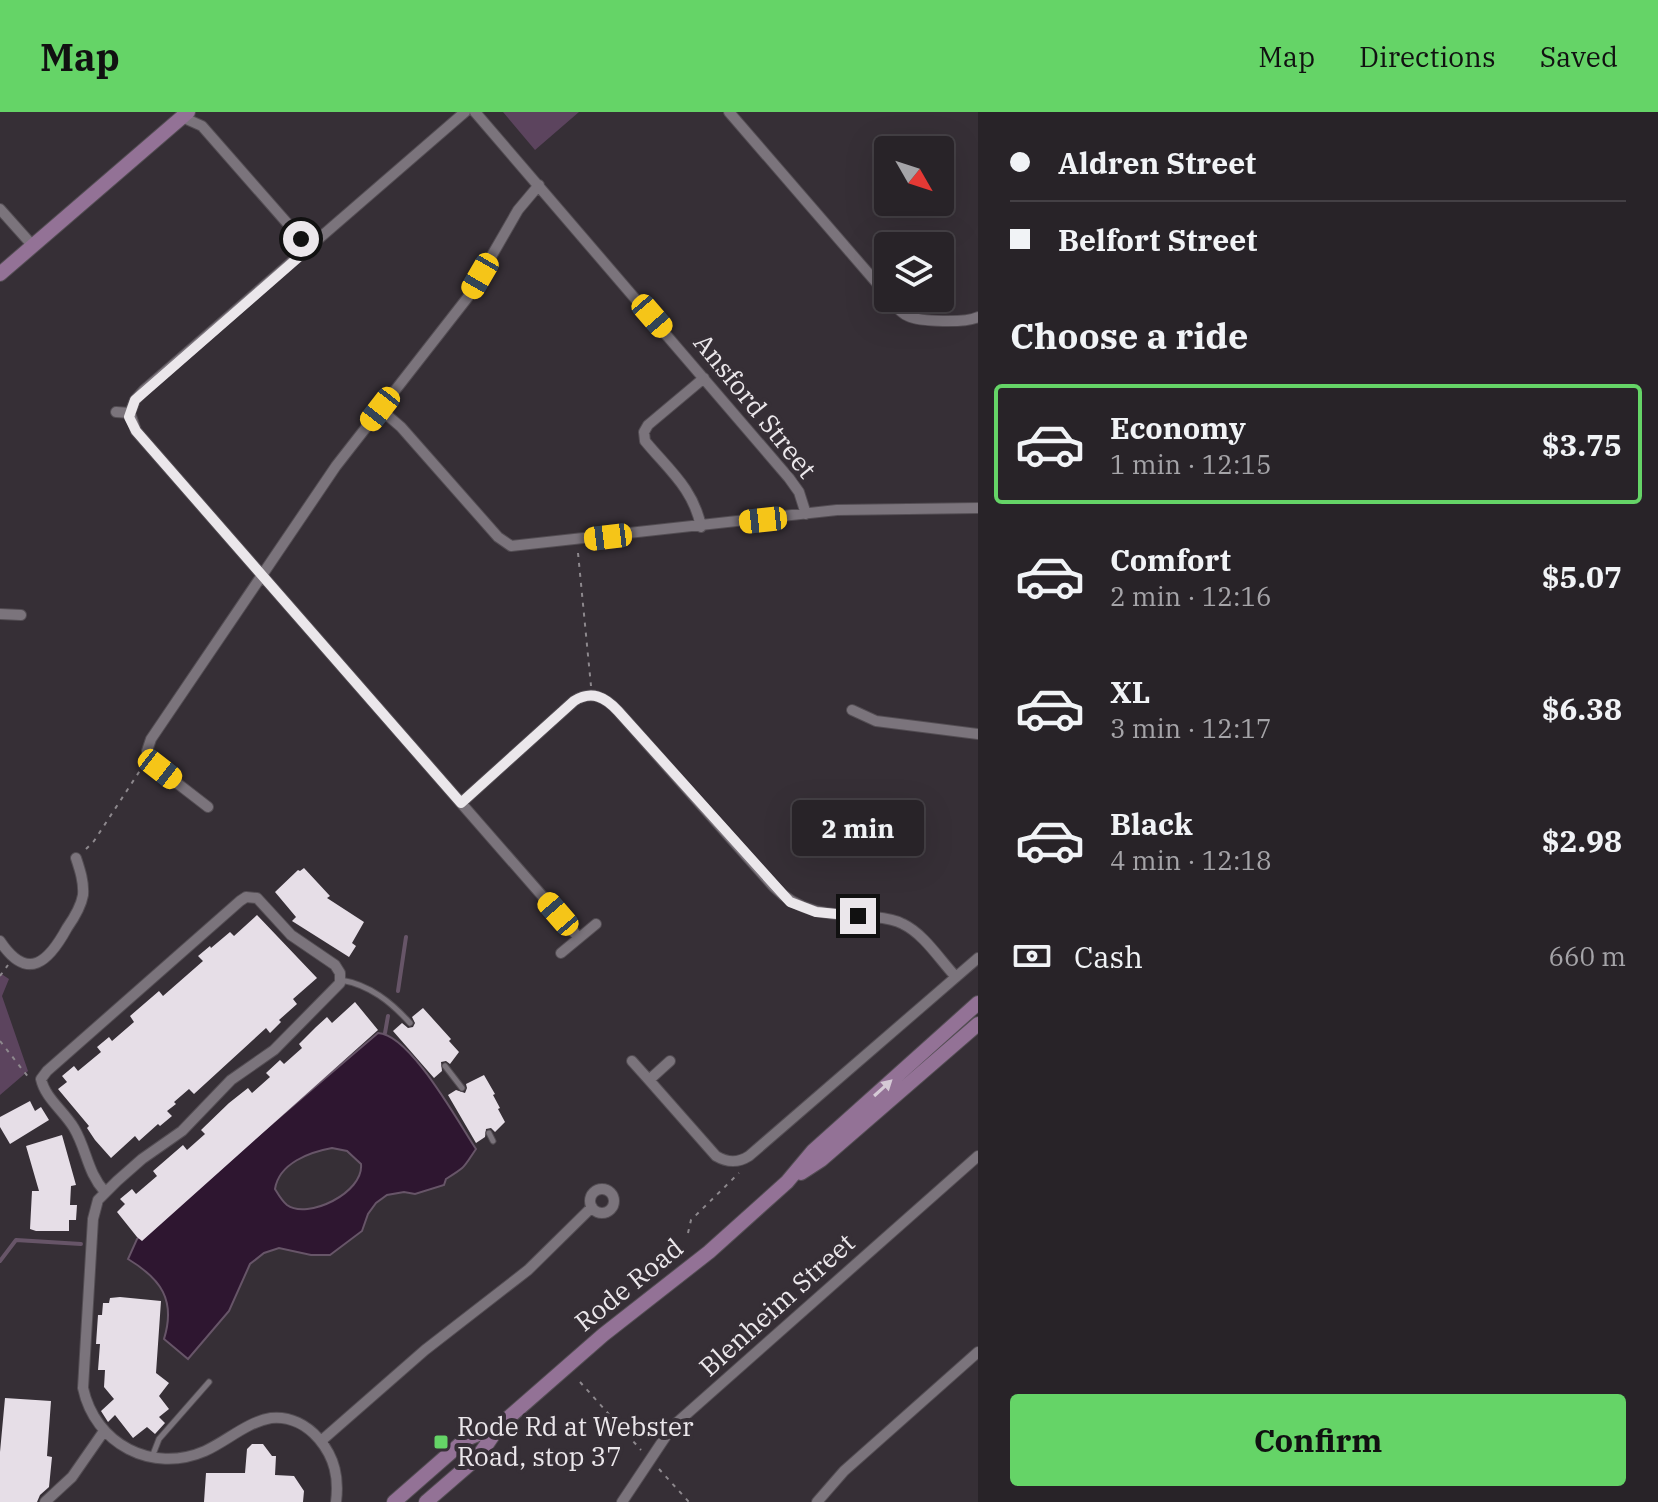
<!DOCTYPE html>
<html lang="en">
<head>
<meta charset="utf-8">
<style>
  :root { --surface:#282328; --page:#342f34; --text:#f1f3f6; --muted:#a5a4a8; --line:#444045; --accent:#65d467 }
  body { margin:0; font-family:"IBM Plex Serif",serif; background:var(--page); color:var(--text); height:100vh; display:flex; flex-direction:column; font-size:30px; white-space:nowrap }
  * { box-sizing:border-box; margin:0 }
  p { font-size:26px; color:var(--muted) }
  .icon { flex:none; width:44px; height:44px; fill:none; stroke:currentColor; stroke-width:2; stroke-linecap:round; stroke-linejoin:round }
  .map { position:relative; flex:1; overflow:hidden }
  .panel { display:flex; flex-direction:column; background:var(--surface); width:680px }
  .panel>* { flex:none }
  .guide { display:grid; align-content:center; height:176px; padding:0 32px; background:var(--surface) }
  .needle { width:52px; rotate:129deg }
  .buttons { position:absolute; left:874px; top:24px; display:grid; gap:16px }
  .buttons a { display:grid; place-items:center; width:80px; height:80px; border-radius:8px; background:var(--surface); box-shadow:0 8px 32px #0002,0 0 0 2px var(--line); font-size:40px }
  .end { position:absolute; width:36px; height:36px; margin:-18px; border:10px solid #ebe7eb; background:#111; box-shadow:0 0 0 4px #111 }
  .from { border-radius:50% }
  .bubble { position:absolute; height:56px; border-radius:8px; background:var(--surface); box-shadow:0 8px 32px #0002,0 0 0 2px var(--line); font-size:26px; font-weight:800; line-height:56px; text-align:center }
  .car { position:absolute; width:24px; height:48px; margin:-24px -12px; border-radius:10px; box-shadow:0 0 6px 2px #0007; background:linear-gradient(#f5c518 24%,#345 0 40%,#f5c518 0 76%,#345 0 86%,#f5c518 0) }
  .guide b { display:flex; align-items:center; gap:28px; height:76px; font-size:30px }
  .guide b+b { border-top:2px solid var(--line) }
  .guide i { width:20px; height:20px; background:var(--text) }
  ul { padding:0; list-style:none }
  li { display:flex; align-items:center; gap:24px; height:120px; margin:0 16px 12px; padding:0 16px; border:4px solid transparent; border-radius:8px }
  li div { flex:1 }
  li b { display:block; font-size:30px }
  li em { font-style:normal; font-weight:800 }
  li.active { border-color:var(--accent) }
  li>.icon { width:72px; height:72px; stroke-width:1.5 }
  h2 { padding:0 32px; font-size:36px; line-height:96px }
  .pay { display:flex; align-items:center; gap:20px; height:88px; padding:0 32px; font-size:30px }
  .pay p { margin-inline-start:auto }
  .action { display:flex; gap:16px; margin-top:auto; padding:16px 32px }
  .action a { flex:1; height:92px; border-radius:8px; background:var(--accent); color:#111; font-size:32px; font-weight:800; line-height:92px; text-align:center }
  header { display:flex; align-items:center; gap:48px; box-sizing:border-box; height:112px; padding:0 40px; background:var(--accent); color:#111 }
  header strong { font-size:38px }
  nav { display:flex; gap:44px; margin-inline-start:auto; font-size:28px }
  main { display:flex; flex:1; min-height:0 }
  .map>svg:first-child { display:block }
</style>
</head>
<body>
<header>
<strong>Map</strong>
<nav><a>Map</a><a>Directions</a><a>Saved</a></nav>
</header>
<main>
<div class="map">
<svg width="978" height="1390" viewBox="0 0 978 1390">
  <rect width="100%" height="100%" fill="#362f36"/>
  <path fill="#5c445e" d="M503 0H579L535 38Z
    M0 861 9 867 2 884 28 959 0 983Z"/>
  <path fill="#2e1630" stroke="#675568" stroke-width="2" fill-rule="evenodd" d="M378 921C410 922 458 1010 476 1037 463 1056 467 1054 446 1067L444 1073 415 1082 404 1080 387 1083 376 1091 368 1102 362 1119 330 1143H311L279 1136 264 1141 250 1152 229 1199 188 1247 164 1227C176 1188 161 1167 128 1147L137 1127ZM332 1036 347 1039 361 1052C364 1081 307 1108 287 1093 282 1089 278 1082 275 1077 279 1051 310 1040 332 1036Z"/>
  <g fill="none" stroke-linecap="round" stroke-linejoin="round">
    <path stroke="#675568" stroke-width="4" d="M398 879 406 825
      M385 921 388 904
      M0 1149 16 1128 81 1132"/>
  </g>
  <path fill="#e6dee7" d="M304 756 330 784 327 786 364 810 352 831 356 834 349 845 292 809 296 805 275 780 298 758 300 759Z
    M257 803 317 866 293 887 297 892 279 908 281 910 270 921 266 916 194 982 189 977 174 990 176 992 167 999 172 1004 160 1014 158 1012 139 1029 135 1024 111 1046 95 1028 87 1016 89 1014 58 977 67 970 62 964 74 954 78 959 101 940 97 935 109 925 112 929 134 910 130 904 159 879 163 884 203 849 198 844 210 834 211 836 230 820 234 824Z
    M355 890 378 918 142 1129 137 1125 117 1100 125 1092 120 1087 132 1077 136 1082 157 1064 153 1059 183 1033 187 1038 205 1022 201 1018 229 991 248 976 252 981 270 965 266 961 280 948 284 952 302 936 299 932 316 915 327 905 332 911Z
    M423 896 451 927 449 929 459 940 450 952 446 949 441 950 442 959 434 966 393 919 402 911 408 916 413 915 415 911 412 905Z
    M484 963 495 982 493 983 500 996 498 997 505 1010 495 1020 491 1016 486 1017 485 1025 476 1031 448 983 456 978 465 981 467 976 466 972Z
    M30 989 35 999 41 995 49 1008 10 1032 0 1015V1005Z
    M62 1023 76 1073 71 1074 70 1093H77L76 1108H69V1119H36L30 1117 32 1079H39L26 1034Z
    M120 1185 161 1189 156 1261 169 1271 159 1284 169 1297 159 1305 165 1311 155 1322 147 1315 133 1326 115 1303 108 1310 101 1299 114 1287 104 1275 105 1258H98L100 1232H96L98 1203H102L103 1191H109L110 1186Z
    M5 1286 51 1289 47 1344 52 1345 49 1375 40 1383 37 1390H0V1340Z
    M252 1332H263L272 1344H276L275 1363 294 1364 304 1379 303 1390H204L206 1361H245L247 1337Z"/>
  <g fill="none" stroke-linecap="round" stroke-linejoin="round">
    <g stroke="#534d53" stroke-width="7">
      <path id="lane" d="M341 868C370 873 391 890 410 911
        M445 954 462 976
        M489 1021 493 1029
        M152 1345 159 1327 209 1270"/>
    </g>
    <g stroke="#534d53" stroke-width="12">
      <path id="street" d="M475 0 789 366 799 380 806 402
        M729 0 888 184
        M182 5 202 14 309 136
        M0 97 33 134
        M889 186C894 192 900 201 908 204 920 210 966 211 978 205
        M380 297 401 315 498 425 511 434 837 398 978 396
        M116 300 130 301 135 288 144 278 465 0
        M130 301 136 319 579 826
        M701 415C694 377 668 357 645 329L644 320 648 313 704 266
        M0 502 21 503
        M852 598 876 609 978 622
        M461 691 574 589C592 578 605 585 618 599L774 775C803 804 834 802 873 805 883 806 894 807 903 812 924 822 940 848 956 865
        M208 695 155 654 147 639 151 627 336 354 468 185 518 98 539 73
        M0 829C28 871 49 849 67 816 74 806 81 795 83 783 84 770 80 758 76 746
        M561 841 596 812
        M632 949 649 968 670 949
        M649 968 716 1044C728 1051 738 1051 749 1044L978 846
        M590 1089a12 12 0 1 1 24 0a12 12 0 1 1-24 0Z
        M105 1080C87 1060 87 1038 74 1016 64 999 45 986 41 967L47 959 240 789 246 785 257 786 291 823 335 853 340 861V871L274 938 231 968 182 1019 142 1047 117 1069 98 1088 93 1107 83 1276C95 1332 152 1362 205 1339 227 1329 247 1310 271 1306 290 1304 307 1313 319 1327 335 1346 339 1366 336 1390
        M321 1329 425 1238 528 1158 592 1095
        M45 1390 72 1365 104 1319
        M622 1390 672 1315 978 1044
        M817 1390 844 1359 978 1240"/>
    </g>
    <g stroke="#534d53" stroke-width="16">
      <path id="secondary" d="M0 162 188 0
        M801 1061 821 1048 978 912
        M394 1390 466 1327 500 1313
        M426 1390 478 1345 500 1313 603 1223 709 1140 787 1070 813 1039 978 891"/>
    </g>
    <path stroke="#8d888d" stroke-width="2" stroke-dasharray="4 6" stroke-linecap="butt" d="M578 441 591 574
      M86 737 94 729 141 657
      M0 864 8 853
      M0 929 29 966
      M688 1121 691 1108 739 1061
      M580 1270 641 1338
      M659 1357 689 1390"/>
    <use href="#lane" stroke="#7b747c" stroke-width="5"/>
    <use href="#street" stroke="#7b747c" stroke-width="10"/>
    <use href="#secondary" stroke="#937296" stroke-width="14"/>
  </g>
  <defs><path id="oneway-solid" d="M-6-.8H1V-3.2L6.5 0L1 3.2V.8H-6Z" transform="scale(2)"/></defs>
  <use fill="#d5cad6" href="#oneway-solid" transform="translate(883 976) rotate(-42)"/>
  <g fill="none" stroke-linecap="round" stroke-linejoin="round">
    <path stroke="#ebe7eb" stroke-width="10" d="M301 127 309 136 135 288 129 305 136 319 461 691 574 589C592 578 605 585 618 599L790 790 816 800 858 804"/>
  </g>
  <rect fill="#65d467" stroke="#362f36" stroke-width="3" x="433" y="1322" width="16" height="16" rx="4"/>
  <g text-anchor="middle" stroke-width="8" stroke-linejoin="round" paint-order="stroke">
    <g font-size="26" fill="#ebe7eb" stroke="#362f36">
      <text transform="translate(755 294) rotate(51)" y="9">Ansford Street</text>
      <text transform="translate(629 1173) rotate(-39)" y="9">Rode Road</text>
      <text transform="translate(777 1193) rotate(-42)" y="9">Blenheim Street</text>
    </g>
    <g font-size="26" fill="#ebe7eb" stroke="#362f36" text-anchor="start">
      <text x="457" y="1324">Rode Rd at Webster<tspan x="457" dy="30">Road, stop 37</tspan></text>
    </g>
  </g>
</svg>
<div class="buttons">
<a><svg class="needle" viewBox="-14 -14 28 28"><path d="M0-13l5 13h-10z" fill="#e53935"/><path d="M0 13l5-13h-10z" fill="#a5a4a8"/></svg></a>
<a><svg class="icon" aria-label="layers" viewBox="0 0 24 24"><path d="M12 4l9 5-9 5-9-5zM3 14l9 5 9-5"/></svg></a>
</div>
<i class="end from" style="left:301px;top:127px"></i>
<i class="end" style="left:858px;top:804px"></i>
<div class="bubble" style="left:792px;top:688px;width:132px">2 min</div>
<i class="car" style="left:480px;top:164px;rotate:210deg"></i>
<i class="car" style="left:652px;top:204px;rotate:139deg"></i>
<i class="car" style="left:380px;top:297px;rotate:218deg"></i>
<i class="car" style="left:763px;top:408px;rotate:264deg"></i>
<i class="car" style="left:608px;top:425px;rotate:263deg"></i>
<i class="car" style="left:160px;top:657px;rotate:128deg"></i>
<i class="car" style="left:558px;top:802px;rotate:319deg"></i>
</div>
<section class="panel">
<div class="guide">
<b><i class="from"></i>Aldren Street</b>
<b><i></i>Belfort Street</b>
</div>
<h2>Choose a ride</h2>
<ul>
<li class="active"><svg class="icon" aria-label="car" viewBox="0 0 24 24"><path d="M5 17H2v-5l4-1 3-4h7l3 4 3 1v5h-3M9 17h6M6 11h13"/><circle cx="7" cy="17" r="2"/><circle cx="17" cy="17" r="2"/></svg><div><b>Economy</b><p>1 min · 12:15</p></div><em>$3.75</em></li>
<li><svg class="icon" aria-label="car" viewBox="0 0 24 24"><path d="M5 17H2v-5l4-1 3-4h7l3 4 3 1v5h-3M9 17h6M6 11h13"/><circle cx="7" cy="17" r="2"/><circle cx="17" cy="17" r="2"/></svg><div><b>Comfort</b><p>2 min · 12:16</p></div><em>$5.07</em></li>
<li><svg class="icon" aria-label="car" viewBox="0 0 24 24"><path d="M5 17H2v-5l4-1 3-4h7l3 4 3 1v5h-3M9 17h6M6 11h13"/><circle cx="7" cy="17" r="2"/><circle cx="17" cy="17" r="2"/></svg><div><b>XL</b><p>3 min · 12:17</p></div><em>$6.38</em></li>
<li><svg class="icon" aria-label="car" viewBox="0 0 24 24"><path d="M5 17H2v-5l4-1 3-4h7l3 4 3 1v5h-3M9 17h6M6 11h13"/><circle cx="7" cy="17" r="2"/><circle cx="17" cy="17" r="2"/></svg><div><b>Black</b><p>4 min · 12:18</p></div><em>$2.98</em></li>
</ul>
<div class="pay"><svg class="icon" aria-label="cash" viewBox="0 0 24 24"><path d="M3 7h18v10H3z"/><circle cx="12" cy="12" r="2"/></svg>Cash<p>660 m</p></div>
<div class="action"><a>Confirm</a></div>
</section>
</main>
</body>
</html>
